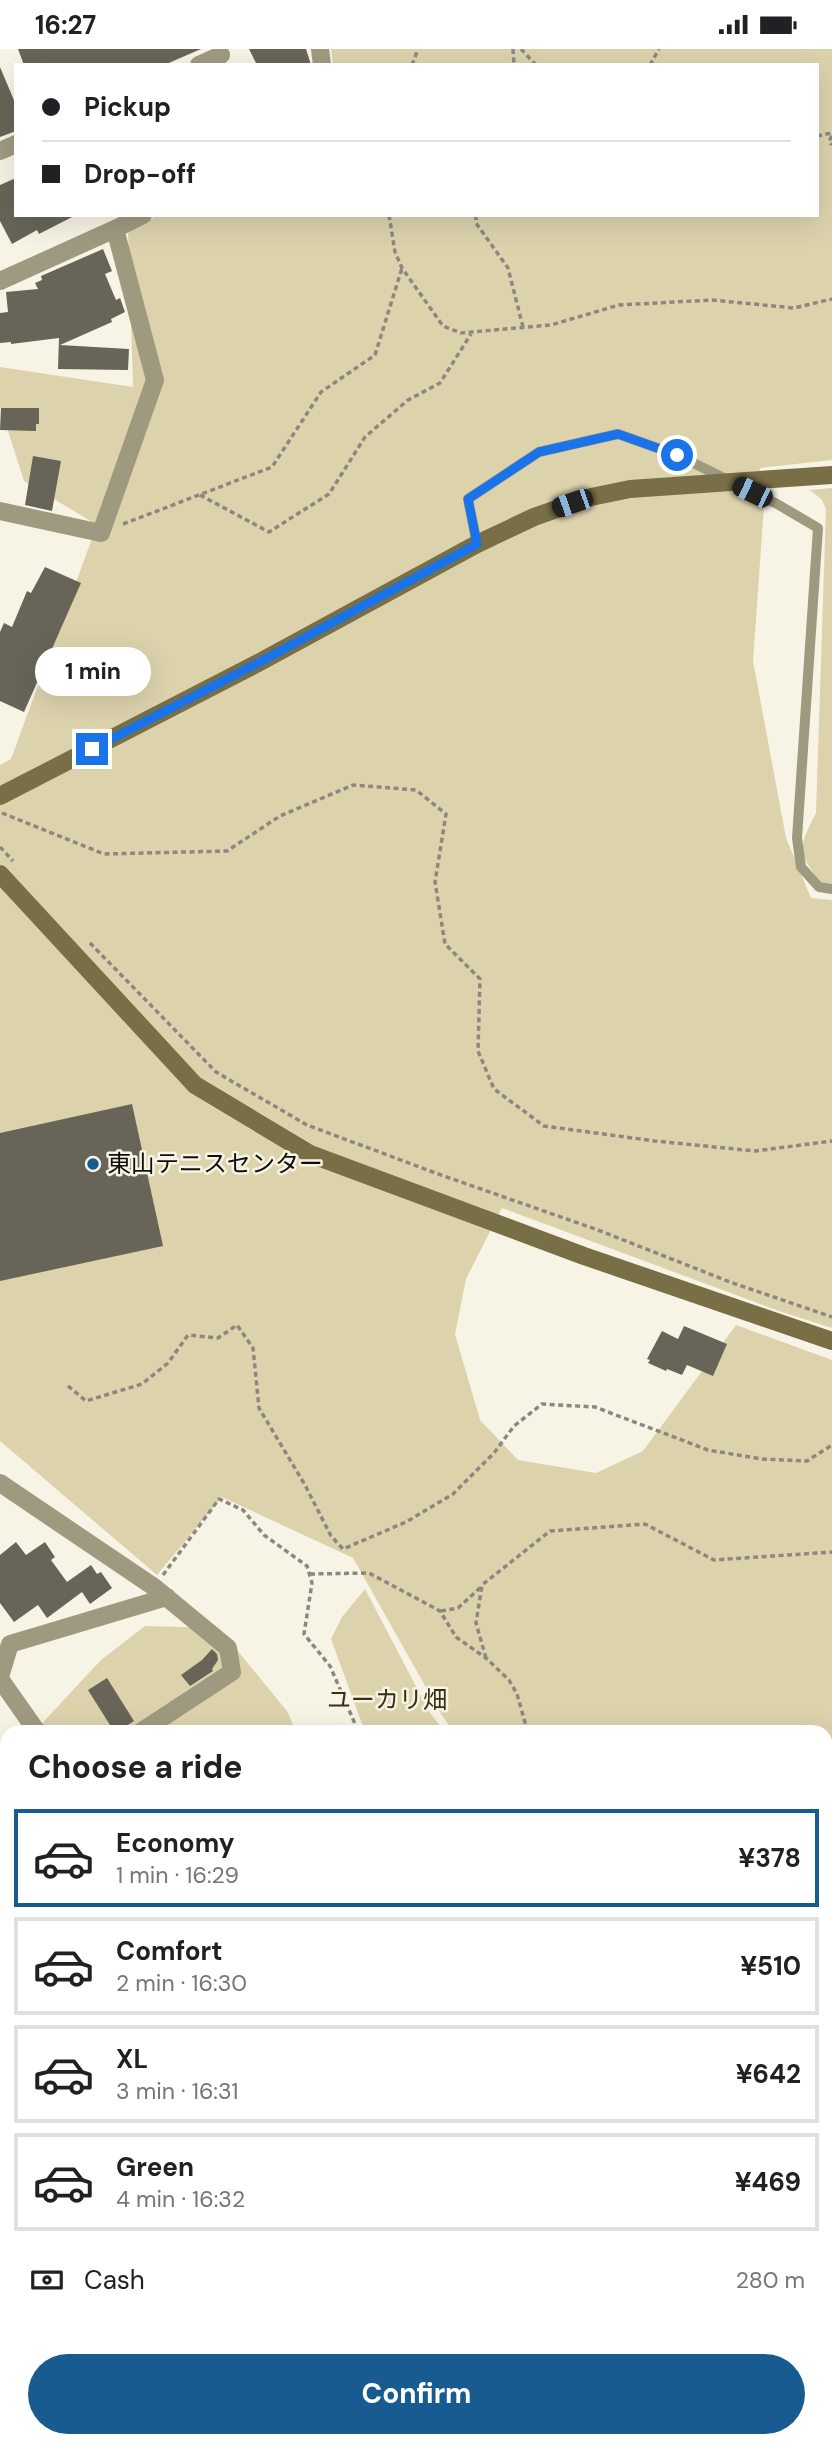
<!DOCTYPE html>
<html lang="en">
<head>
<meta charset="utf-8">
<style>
  :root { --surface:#fff; --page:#f2f2f2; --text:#202124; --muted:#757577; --line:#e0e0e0; --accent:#185b90 }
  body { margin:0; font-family:"DM Sans","Noto Sans JP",sans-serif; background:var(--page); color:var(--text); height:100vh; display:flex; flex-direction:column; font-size:26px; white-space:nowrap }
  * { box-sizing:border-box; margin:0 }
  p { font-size:23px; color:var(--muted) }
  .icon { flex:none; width:38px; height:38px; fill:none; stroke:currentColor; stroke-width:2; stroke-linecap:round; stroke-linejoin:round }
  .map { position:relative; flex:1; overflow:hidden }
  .side { position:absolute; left:0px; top:1676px; width:833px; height:723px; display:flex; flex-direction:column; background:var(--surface); border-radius:21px 21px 0 0; box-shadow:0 7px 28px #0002 }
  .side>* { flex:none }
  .banner { position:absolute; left:14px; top:14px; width:805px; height:154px; border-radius:0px; box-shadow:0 7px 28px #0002; display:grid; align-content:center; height:154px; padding:0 28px; background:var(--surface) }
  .end { position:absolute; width:32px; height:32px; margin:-16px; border:9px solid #1a73e8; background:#fff; box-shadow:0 0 0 4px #fff }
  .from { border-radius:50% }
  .bubble { position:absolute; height:49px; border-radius:24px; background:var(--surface); box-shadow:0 7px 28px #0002; font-size:23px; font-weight:700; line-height:49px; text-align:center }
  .car { position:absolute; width:21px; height:42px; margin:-21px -10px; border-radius:9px; box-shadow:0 0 5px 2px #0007; background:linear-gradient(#222 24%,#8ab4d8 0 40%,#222 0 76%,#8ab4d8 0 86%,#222 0) }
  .banner b { display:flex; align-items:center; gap:24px; height:66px; font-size:26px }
  .banner b+b { border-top:2px solid var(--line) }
  .banner i { width:18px; height:18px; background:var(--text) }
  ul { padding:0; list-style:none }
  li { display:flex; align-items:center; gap:21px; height:98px; margin:0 14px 10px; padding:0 14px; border:4px solid var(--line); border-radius:0px }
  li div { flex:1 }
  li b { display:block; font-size:26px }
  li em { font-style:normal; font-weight:700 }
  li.selected { border-color:var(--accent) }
  li>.icon { width:63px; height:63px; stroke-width:1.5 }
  h2 { padding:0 28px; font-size:32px; line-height:84px }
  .pay { display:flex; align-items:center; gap:18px; height:77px; padding:0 28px; font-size:26px }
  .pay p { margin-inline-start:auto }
  .action { display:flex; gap:14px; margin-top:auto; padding:14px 28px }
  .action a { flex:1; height:80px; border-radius:42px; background:var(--accent); color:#fff; font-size:28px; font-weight:700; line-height:80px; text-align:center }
  .status { display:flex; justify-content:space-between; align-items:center; height:49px; padding:0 35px; background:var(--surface); direction:ltr }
  .status svg { height:19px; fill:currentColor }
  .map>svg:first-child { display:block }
</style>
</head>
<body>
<div class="status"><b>16:27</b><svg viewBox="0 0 49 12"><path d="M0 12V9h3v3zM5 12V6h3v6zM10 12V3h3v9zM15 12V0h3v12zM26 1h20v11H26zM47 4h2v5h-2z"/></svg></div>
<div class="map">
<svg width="832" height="2399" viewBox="0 0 832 2399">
  <rect width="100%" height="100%" fill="#f7f4e5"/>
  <path fill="#dcd3ad" d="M331 0H832V411L760 419 764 457 753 612 786 789 811 849 832 851V1279L779 1262 502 1159 466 1230 455 1285 480 1371 518 1411 596 1424 643 1402 736 1276 832 1311V2399H124L111 2392H826V1684L454 1683 441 1665 353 1509 222 1448 157 1526 0 1392V716L11 710 97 476 24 432 0 357V318L133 338 128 181 159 166H817V16H333Z
    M832 439V835L820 833C797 802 798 799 816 764L826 460 822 451 810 441Z
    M365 1540 430 1664 445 1683H365L331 1590 342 1568Z
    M145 1577 219 1579 287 1662 296 1683 33 1684 101 1611Z
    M7 1696V2339L0 2335V1697Z"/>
  <path fill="#686558" d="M18 0H201L164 16H24Z
    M249 0H306L311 16H257Z
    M0 18 16 56V82L0 88Z
    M16 129V166H76L39 185 37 181 12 195 0 172V136Z
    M103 200 112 222 105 225 116 251 120 249 125 263 111 270 112 273 60 296 129 300 128 321 58 320 59 289 11 295V293L0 294V264L8 263 6 243 38 240 35 234 42 231 41 227Z
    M1 359H39V375H36V382L0 381Z
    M33 407 61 412 52 462 25 456Z
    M45 518 81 534 24 663 0 652V583L4 574 12 578 27 542 31 544Z
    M132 1055 163 1197 0 1232V1084Z
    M684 1277 727 1295 713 1327 687 1316 682 1326 667 1320 666 1322 648 1314 650 1311 647 1310 662 1282 678 1290Z
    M16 1493 26 1506 45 1493 55 1508 51 1511 67 1533 91 1516 97 1525 101 1523 112 1539 90 1555 82 1543 47 1569 38 1556 14 1573 0 1554V1506Z
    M212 1600 217 1605 218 1611 212 1620 213 1622 190 1637 181 1626 202 1611Z
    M107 1629 134 1672 115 1684 88 1641Z"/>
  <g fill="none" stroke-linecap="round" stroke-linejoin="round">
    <path stroke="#8b897f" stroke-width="3.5" stroke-dasharray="5 3.5" stroke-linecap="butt" d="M513 0 514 16
      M521 0 536 16
      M412 16 418 0
      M650 16 659 0
      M817 87 832 84
      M832 87 829 92 832 96
      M389 166 395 203 402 219 443 277 461 284 551 276 619 256 712 251 794 259 832 250
      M476 166V174L508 219 523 278
      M200 446 269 483 329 445 365 388 408 351 440 334 471 285
      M123 475 272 418 321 343 375 306 402 219
      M2 764 104 805 227 802 280 767 353 736 416 741 446 765 435 833 445 895 480 930 478 1002 494 1040 544 1077 655 1092 755 1102 832 1092
      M0 798 13 812
      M90 894 216 1023 307 1076 441 1126 598 1181 730 1233 832 1268
      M68 1337 86 1352 142 1335 168 1314 188 1286 218 1289 237 1276 253 1299 259 1359 305 1436 331 1487 343 1500 406 1473 453 1445 494 1404 514 1377 542 1355 595 1358 708 1401 762 1410 807 1412 832 1396
      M310 1525 369 1524 440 1562 456 1588 486 1609 509 1631 517 1645 528 1684
      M163 1526 219 1450 243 1461 264 1486 307 1517 312 1534 304 1585 330 1617 359 1684
      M441 1562 458 1559 481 1538
      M486 1609 476 1574 482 1536 550 1482 645 1475 714 1511 832 1503
      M826 1783 832 1779
      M0 1932 7 1940
      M826 2150 832 2141
      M0 2207 7 2208
      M826 2378 832 2375
      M427 2392 442 2399
      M725 2392V2399
      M760 2392 764 2399
      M407 2399 408 2392
      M770 2399 787 2392"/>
    <path stroke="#9f9a7f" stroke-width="10" d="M477 495 468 450 539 403 618 385 677 406 777 455 818 479 797 789 801 818 819 838 832 840"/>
    <path stroke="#9f9a7f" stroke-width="18" d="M320 0 322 16
      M199 16 221 6
      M0 102 16 95
      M0 232 115 180
      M0 462 101 484 155 331 115 180 143 166
      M0 1434 154 1538 228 1599 232 1623 139 1684
      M0 1628 10 1595 167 1548
      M0 1630 38 1684"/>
    <path stroke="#786f47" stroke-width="18" d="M0 747 258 614 477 495 534 468 591 448 630 440 832 426
      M0 825 195 1036 310 1105 584 1207 832 1292
      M0 2354 7 2357
      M0 2379 7 2382
      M30 2392 45 2399
      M87 2392 102 2399"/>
  </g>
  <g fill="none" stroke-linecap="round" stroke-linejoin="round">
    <path stroke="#1a73e8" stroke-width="9" d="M92 700 258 614 477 495 468 450 539 403 618 385 677 406"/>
  </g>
  <circle fill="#185b90" stroke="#f7f4e5" stroke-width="2.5" cx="93" cy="1115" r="7"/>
  <g text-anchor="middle" stroke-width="5" stroke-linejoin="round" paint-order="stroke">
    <g font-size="24" fill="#0f0e09" stroke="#f7f4e5" text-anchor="start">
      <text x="107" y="1123">東山テニスセンター</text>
    </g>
    <g font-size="24" fill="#362f12" stroke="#f7f4e5">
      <text x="387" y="1659">ユーカリ畑</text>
    </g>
  </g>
</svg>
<i class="end from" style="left:677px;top:406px"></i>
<i class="end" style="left:92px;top:700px"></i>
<div class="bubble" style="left:35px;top:598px;width:116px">1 min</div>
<i class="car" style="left:752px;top:443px;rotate:296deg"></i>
<i class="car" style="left:572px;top:454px;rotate:251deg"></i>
<div class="banner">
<b><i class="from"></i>Pickup</b>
<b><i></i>Drop-off</b>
</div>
<section class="side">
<h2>Choose a ride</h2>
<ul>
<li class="selected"><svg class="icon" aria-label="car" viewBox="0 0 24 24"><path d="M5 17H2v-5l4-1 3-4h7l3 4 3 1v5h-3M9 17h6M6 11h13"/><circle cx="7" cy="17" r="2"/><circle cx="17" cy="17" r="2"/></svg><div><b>Economy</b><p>1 min · 16:29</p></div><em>¥378</em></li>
<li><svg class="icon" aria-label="car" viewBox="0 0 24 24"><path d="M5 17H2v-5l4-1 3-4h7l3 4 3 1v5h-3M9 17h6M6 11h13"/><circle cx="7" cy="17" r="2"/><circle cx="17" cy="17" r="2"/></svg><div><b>Comfort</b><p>2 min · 16:30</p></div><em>¥510</em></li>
<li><svg class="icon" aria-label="car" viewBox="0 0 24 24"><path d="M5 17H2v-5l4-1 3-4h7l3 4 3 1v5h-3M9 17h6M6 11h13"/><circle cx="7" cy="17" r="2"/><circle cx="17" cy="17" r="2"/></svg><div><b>XL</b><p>3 min · 16:31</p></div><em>¥642</em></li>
<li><svg class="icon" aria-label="car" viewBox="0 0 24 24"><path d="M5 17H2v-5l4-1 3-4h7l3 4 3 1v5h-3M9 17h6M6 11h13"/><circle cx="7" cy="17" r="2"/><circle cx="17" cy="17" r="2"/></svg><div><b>Green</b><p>4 min · 16:32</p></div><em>¥469</em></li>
</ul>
<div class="pay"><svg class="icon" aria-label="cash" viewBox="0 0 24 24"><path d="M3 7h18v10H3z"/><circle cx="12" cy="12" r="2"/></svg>Cash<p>280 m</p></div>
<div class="action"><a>Confirm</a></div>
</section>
</div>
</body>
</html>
